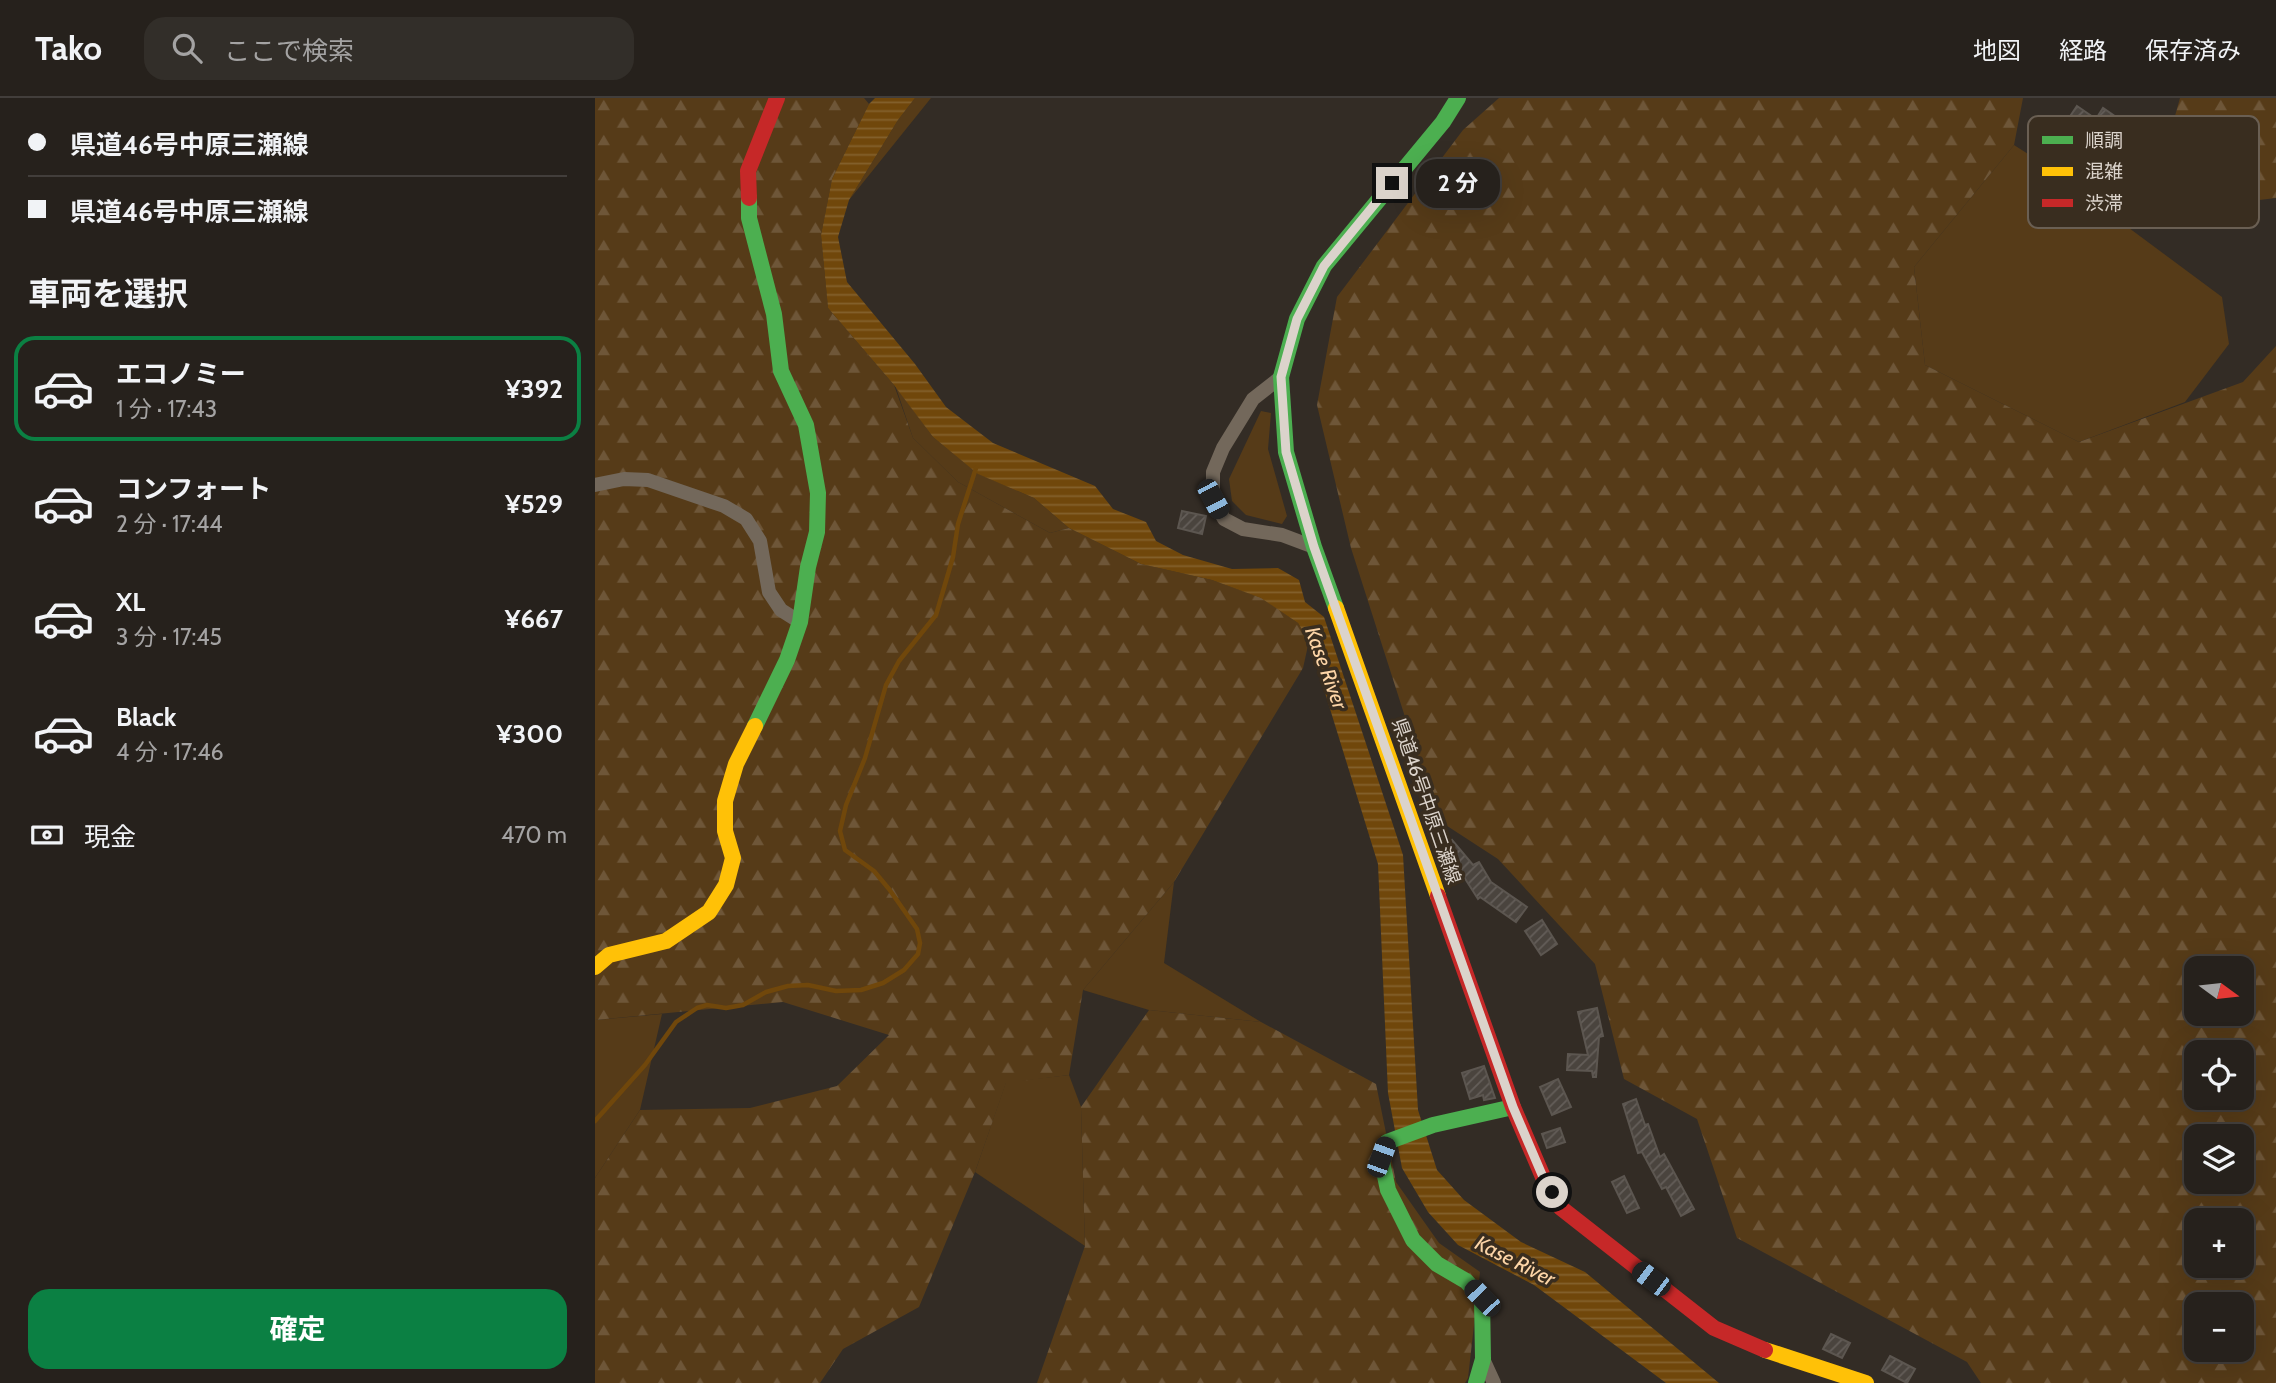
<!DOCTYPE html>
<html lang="ja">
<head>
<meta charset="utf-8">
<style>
  :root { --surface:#26211c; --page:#322e29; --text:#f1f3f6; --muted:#a4a3a3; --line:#423e3b; --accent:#0b8043 }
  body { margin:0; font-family:Cabin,"Noto Sans JP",sans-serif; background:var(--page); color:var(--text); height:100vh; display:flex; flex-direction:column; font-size:26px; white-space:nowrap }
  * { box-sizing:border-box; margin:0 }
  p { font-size:23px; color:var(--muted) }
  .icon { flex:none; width:38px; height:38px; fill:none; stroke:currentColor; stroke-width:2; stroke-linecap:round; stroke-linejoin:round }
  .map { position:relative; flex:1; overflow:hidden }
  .panel { display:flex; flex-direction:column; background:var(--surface); width:595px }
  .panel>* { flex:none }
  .guide { display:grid; align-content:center; height:154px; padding:0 28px; background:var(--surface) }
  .needle { width:46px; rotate:105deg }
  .fabs { position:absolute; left:1589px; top:858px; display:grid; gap:14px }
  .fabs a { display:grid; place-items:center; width:70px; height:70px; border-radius:14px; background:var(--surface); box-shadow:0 7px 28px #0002,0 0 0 2px var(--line); font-size:35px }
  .end { position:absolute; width:32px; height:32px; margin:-16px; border:9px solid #dbd3cb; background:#111; box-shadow:0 0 0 4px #111 }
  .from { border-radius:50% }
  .bubble { position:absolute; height:49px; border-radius:21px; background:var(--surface); box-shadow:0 7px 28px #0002,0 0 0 2px var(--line); font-size:23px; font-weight:700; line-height:49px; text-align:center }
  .car { position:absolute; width:21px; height:42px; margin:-21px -10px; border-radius:9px; box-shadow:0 0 5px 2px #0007; background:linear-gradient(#222 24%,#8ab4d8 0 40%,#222 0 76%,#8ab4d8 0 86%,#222 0) }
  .guide b { display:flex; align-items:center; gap:24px; height:66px; font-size:26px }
  .guide b+b { border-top:2px solid var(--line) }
  .guide i { width:18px; height:18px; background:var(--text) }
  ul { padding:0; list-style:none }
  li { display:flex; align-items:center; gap:21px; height:105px; margin:0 14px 10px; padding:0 14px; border:4px solid transparent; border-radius:21px }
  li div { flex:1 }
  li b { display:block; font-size:26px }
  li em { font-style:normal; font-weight:700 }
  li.on { border-color:var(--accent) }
  li>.icon { width:63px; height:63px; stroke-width:1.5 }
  h2 { padding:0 28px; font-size:32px; line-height:84px }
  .pay { display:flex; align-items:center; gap:18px; height:77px; padding:0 28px; font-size:26px }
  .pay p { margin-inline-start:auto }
  .primary-button { display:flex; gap:14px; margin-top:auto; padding:14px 28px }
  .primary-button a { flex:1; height:80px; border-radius:21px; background:var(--accent); color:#fff; font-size:28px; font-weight:700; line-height:80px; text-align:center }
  header { display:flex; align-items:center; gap:42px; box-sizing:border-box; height:98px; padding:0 35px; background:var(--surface); border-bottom:2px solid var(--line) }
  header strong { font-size:33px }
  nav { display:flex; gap:38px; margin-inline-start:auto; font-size:24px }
  .search { width:490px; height:63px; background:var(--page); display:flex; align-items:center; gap:18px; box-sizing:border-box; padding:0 24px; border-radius:21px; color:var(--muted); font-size:26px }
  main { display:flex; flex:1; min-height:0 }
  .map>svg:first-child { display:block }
</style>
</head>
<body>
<header>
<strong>Tako</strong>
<div class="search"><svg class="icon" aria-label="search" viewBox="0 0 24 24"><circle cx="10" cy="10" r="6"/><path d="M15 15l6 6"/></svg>ここで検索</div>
<nav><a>地図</a><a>経路</a><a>保存済み</a></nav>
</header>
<main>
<section class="panel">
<div class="guide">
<b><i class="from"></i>県道46号中原三瀬線</b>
<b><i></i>県道46号中原三瀬線</b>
</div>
<h2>車両を選択</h2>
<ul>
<li class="on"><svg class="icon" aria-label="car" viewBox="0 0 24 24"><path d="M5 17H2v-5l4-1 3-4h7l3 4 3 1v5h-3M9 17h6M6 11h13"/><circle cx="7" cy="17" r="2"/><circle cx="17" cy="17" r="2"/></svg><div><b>エコノミー</b><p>1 分 · 17:43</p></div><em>¥392</em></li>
<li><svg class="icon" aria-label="car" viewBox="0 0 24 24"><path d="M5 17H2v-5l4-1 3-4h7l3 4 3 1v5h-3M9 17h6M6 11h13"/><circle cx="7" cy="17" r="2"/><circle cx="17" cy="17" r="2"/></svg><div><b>コンフォート</b><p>2 分 · 17:44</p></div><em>¥529</em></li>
<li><svg class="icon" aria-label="car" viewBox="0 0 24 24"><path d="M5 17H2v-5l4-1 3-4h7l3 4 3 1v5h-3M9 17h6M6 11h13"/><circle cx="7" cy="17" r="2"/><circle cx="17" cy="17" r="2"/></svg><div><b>XL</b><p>3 分 · 17:45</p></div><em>¥667</em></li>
<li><svg class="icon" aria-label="car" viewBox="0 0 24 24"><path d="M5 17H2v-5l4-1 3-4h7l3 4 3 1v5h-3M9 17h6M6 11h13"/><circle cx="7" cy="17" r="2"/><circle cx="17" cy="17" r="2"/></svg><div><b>Black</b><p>4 分 · 17:46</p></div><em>¥300</em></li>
</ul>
<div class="pay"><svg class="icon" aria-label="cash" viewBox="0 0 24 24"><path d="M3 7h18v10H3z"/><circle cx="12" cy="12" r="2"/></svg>現金<p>470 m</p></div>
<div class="primary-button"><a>確定</a></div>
</section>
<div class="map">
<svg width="1681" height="1285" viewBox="0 0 1681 1285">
  <defs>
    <pattern id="forest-firs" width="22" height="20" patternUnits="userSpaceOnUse" patternTransform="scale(1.75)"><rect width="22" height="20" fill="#563b18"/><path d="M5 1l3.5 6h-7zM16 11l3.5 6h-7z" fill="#6e5638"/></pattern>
    <pattern id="water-rules" width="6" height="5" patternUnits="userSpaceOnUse" patternTransform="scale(1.75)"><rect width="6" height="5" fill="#70470b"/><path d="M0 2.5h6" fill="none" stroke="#84612d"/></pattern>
    <pattern id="building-hatch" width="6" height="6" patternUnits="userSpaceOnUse" patternTransform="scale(1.75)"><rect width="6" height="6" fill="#4a443e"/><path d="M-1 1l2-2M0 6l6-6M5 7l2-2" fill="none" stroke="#645e59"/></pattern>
  </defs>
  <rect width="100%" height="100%" fill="#332c25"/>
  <path fill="#563b18" d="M320 0H336L254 102 303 22Z
    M1419 47 1441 61 1627 199 1634 246 1590 304 1484 344 1330 267 1319 169Z
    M300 287 338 339 384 376 439 400 474 430 455 435 363 384 318 340Z
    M666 313 676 315 673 351 692 418 687 426 651 417 637 403 634 381Z
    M579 784 569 865 666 924 554 912 488 892Z
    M67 916 45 1012 0 1080V922Z
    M474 977 486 1009 490 1148 380 1074 411 984Z"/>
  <path fill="url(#forest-firs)" fill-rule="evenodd" d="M0 0H269L274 6 237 81 226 137 233 210 299 287 318 340 363 384 455 435 474 430 546 466 617 482 667 500 703 525 714 543 708 570 579 784 488 892 474 977 411 985 380 1074 324 1209 248 1251 225 1285H0V1080L45 1012 155 1010 242 988 294 937 188 904 0 922Z
    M904 0H1428L1419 47 1319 169 1330 267 1484 344 1648 284 1681 248V1285H1386L1372 1264 1142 1140 1102 1021 1029 981 1000 866 903 761 843 722 756 450 722 307 742 199 868 32ZM1601 870H1647V915H1601ZM1601 954H1647V999H1601ZM1601 1038H1647V1083H1601ZM1601 1122H1647V1167H1601ZM1601 1206H1647V1251H1601Z
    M1585 0H1681V100L1647 104 1597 75 1580 18Z
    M554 912 666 924 781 986 801 1084 844 1145 885 1174 873 1280 870 1285H442L490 1148 486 1009Z"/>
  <path fill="url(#water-rules)" d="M280 0H320L303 22 254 102 243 139 252 184 320 266 351 309 398 345 500 388 518 411 551 424 561 443 588 457 637 471 683 470 704 482 710 504 729 519 808 757 823 1012 842 1072 869 1102 926 1144 990 1174 1124 1285H1071L939 1187 863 1147 833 1114 807 1070 793 995 783 766 714 543 703 525 666 500 617 482 546 466 474 430 439 400 383 376 338 339 299 287 233 210 226 137 237 81 274 6Z"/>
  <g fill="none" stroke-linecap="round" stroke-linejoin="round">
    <path stroke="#70470b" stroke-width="4.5" d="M0 1023 50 967 81 924 102 910 112 907 131 910 148 907 171 894 193 888 213 887 241 893 266 892 288 885 309 872 323 856 325 845 322 831 294 791 279 773 250 752 245 733 251 707 270 660 291 587 304 563 341 517 358 459 363 426 381 370"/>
  </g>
  <path fill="url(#building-hatch)" stroke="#5c5650" stroke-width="2" d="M1482 8 1501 21 1508 10 1576 57 1539 111 1467 61 1473 54 1458 44Z
    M587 413 611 418 607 436 583 430Z
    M857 742 878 767 884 764 896 784 932 809 921 824 885 799 883 801 862 768 861 769 846 752Z
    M947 822 962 846 946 857 930 833Z
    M1002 910 1008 938 1004 939 1001 979H998L997 973 972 972 973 956 993 957 983 914Z
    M889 968 900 1000 889 1002 888 997 875 1001 867 975Z
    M963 981 976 1009 957 1017 945 989Z
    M1041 1001 1050 1027 1053 1026 1065 1059 1069 1056 1099 1111 1086 1118 1071 1089 1067 1091 1047 1054 1043 1055 1028 1006Z
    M965 1030 970 1044 952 1050 947 1036Z
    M1029 1078 1044 1110 1032 1115 1017 1084Z
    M1236 1236 1255 1245 1247 1260 1228 1251Z
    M1295 1258 1320 1271 1312 1285 1287 1272Z"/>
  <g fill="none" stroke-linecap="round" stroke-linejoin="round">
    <path stroke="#73685b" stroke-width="14" d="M686 279 658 301 628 350 618 374V401L629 421 648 431 687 437 719 449
      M0 387 29 381 53 382 129 408 151 421 165 443 174 494 186 512 205 524
      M888 1261 899 1285"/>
    <path stroke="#4caf50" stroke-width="16" d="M154 100V120L179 216 186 273 211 327 223 395 222 434 213 469 205 524 192 562 160 628
      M741 510 719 449 691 354 686 279 702 221 729 168 848 24 863 0
      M881 1285 888 1261 887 1200 871 1183 842 1166 818 1142 793 1092 786 1059 792 1044 838 1027 918 1009"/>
    <path stroke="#ffc107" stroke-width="16" d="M741 510 843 798
      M0 869 14 857 71 843 114 814 131 787 138 760 130 733V703L141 666 160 628
      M1170 1252 1271 1285"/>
    <path stroke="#c62828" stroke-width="16" d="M154 100 153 73 182 0
      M843 798 918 1009 948 1079 966 1110 1119 1230 1170 1252"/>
  </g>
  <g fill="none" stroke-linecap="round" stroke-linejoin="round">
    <path stroke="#dbd3cb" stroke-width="9" d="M797 85 729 168 702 221 686 279 691 354 719 449 918 1009 948 1079 957 1094"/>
  </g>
  <g text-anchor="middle" stroke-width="7" stroke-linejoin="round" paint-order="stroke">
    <g font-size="19" fill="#dbd3cb" stroke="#392d1f">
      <text transform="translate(832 703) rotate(71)" y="7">県道46号中原三瀬線</text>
    </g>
    <g font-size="21" font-style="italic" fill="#fdd5a7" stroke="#392d1f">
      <text transform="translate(731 570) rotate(70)" y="7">Kase River</text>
      <text transform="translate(920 1163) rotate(27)" y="7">Kase River</text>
    </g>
  </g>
  <rect x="1433" y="18" width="231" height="112" rx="10" fill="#392d1f" stroke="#6a5f53" stroke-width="2"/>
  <rect x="1447" y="38" width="31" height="8" fill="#4caf50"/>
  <rect x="1447" y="69" width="31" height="9" fill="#ffc107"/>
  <rect x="1447" y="101" width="31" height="8" fill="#c62828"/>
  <g font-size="19" fill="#dbd3cb">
    <text x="1490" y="49">順調</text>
    <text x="1490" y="80">混雑</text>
    <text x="1490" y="112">渋滞</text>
  </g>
</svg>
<div class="fabs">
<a><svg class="needle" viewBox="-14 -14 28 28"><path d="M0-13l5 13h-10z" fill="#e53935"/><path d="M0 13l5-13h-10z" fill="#a4a3a3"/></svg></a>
<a><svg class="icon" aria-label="locate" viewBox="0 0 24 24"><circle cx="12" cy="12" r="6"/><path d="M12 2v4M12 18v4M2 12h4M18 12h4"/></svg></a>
<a><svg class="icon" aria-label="layers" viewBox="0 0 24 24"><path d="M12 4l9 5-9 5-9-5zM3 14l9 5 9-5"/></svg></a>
<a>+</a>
<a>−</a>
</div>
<i class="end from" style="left:957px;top:1094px"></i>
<i class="end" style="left:797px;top:85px"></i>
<div class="bubble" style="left:821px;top:61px;width:84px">2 分</div>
<i class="car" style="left:618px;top:401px;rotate:152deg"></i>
<i class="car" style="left:786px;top:1059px;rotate:20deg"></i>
<i class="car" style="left:1056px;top:1181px;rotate:307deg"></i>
<i class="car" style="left:887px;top:1200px;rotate:316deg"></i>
</div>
</main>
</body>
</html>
